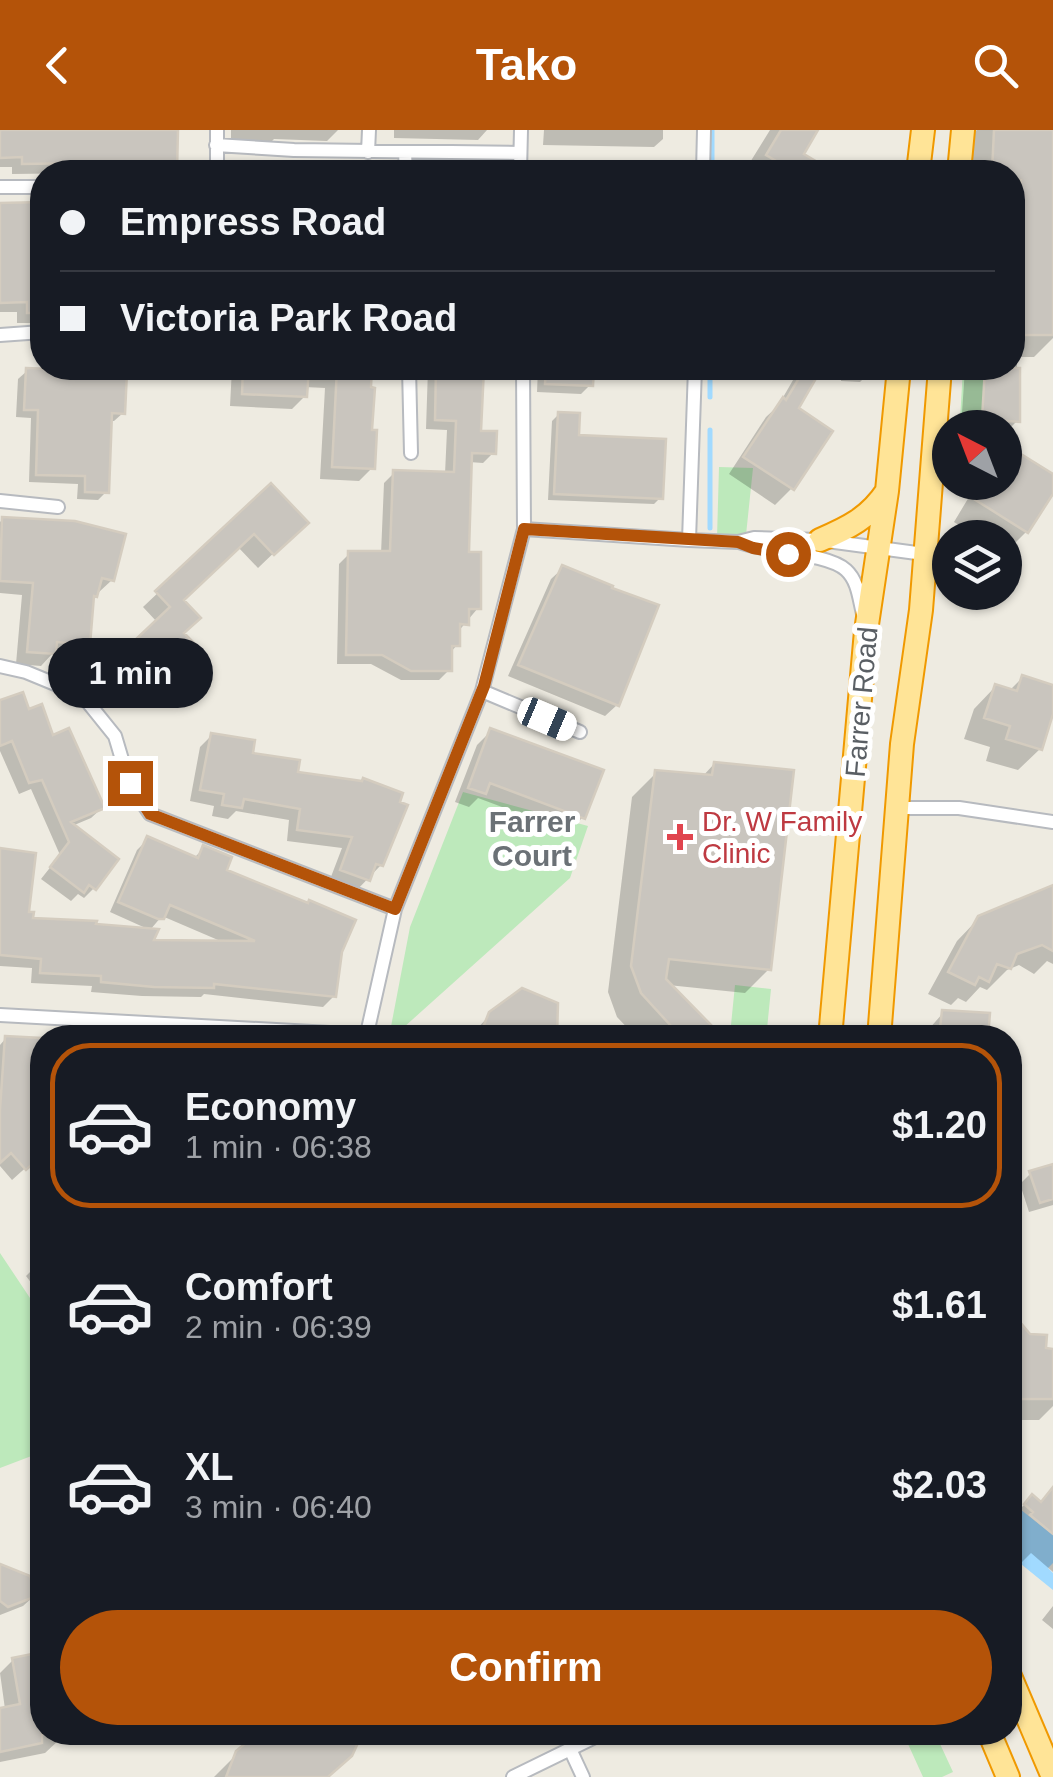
<!DOCTYPE html>
<html lang="en">
<head>
<meta charset="utf-8">
<style>
  :root { --surface:#171b24; --page:#20242c; --text:#f1f3f6; --muted:#9ea1a6; --line:#363941; --accent:#b45309 }
  body { margin:0; font-family:Arial,sans-serif; background:var(--page); color:var(--text); height:100vh; display:flex; flex-direction:column; font-size:38px; white-space:nowrap }
  * { box-sizing:border-box; margin:0 }
  p { font-size:32px; color:var(--muted) }
  .icon { flex:none; width:55px; height:55px; fill:none; stroke:currentColor; stroke-width:2; stroke-linecap:round; stroke-linejoin:round }
  .map { position:relative; flex:1; overflow:hidden }
  .side { position:absolute; left:30px; top:895px; width:992px; height:720px; display:flex; flex-direction:column; background:var(--surface); border-radius:40px; box-shadow:0 2px 8px #0004 }
  .side>* { flex:none }
  .hud { position:absolute; left:30px; top:30px; width:995px; height:220px; border-radius:40px; box-shadow:0 2px 8px #0004; display:grid; align-content:center; height:220px; padding:0 30px; background:var(--surface) }
  .needle { width:65px; rotate:318deg }
  .buttons { position:absolute; left:932px; top:280px; display:grid; gap:20px }
  .buttons a { display:grid; place-items:center; width:90px; height:90px; border-radius:50%; background:var(--surface); box-shadow:0 2px 8px #0004; font-size:50px }
  .end { position:absolute; width:45px; height:45px; margin:-22px; border:12px solid #b45309; background:#fff; box-shadow:0 0 0 5px #fff }
  .from { border-radius:50% }
  .bubble { position:absolute; height:70px; border-radius:35px; background:var(--surface); box-shadow:0 2px 8px #0004; font-size:32px; font-weight:700; line-height:70px; text-align:center }
  .car { position:absolute; width:30px; height:60px; margin:-30px -15px; border-radius:12px; box-shadow:0 0 8px 2px #0007; background:linear-gradient(#fff 24%,#345 0 40%,#fff 0 76%,#345 0 86%,#fff 0) }
  .hud b { display:flex; align-items:center; gap:35px; height:95px; font-size:38px }
  .hud b+b { border-top:2px solid var(--line) }
  .hud i { width:25px; height:25px; background:var(--text) }
  ul { padding:18px 0 0; list-style:none }
  li { display:flex; align-items:center; gap:30px; height:165px; margin:0 20px 15px; padding:0 10px; border:5px solid transparent; border-radius:40px }
  li div { flex:1 }
  li b { display:block; font-size:38px }
  li em { font-style:normal; font-weight:700 }
  li.active { border-color:var(--accent) }
  li>.icon { width:90px; height:90px; stroke-width:1.5 }
  .button { display:flex; gap:20px; margin-top:auto; padding:20px 30px }
  .button a { flex:1; height:115px; border-radius:60px; background:var(--accent); color:#fff; font-size:40px; font-weight:700; line-height:115px; text-align:center }
  header { display:flex; justify-content:space-between; align-items:center; height:130px; padding:0 30px; background:var(--accent); color:#fff; font-size:45px; font-weight:700 }
  .map>svg:first-child { display:block }
</style>
</head>
<body>
<header><svg class="icon" aria-label="back" viewBox="0 0 24 24"><path d="M15 5l-7 7 7 7"/></svg>Tako<svg class="icon" aria-label="search" viewBox="0 0 24 24"><circle cx="10" cy="10" r="6"/><path d="M15 15l6 6"/></svg></header>
<div class="map">
<svg width="1053" height="1647" viewBox="0 0 1053 1647">
  <rect width="100%" height="100%" fill="#eeebe1"/>
  <path fill="#bde9bb" d="M963 238H985L982 292 960 290Z
    M719 337 753 338 746 405 717 408Z
    M463 662 588 696 570 748 393 907H389L410 797Z
    M735 855 771 859 767 899 731 895Z
    M0 1123 42 1186V1322L0 1338Z
    M903 1603H935L953 1642 942 1647H923Z"/>
  <path fill="#a1daff" d="M1016 1376 1053 1405V1433L1048 1438 1053 1443V1460L1010 1425V1417L1015 1411 1010 1406V1383Z"/>
  <path fill="#0003" d="M0 0H175L176 42 12 44V37H0Z
    M231 0H338L327 11 274 9 270 13 231 11Z
    M394 0H487L478 10 394 8Z
    M544 0H663V9L654 17 543 15Z
    M770 0H815L800 25 830 42H744Z
    M977 0H1053V208L1034 227H1017V291L1005 303V298H961L965 238H1012V42H971L973 3Z
    M42 74V193H17V182H0V75Z
    M232 238H370L368 260 372 338 359 351 320 349 325 258 305 257V266L292 279 230 276Z
    M428 238H483L478 303 493 323 483 333 469 332 466 425 478 478 457 503V515L450 523 449 540 439 550H401L371 534H337L339 434 349 424H381L384 353 394 343 445 344 447 300 426 299Z
    M538 238H591V254L581 264 537 262Z
    M800 238H819L796 279 792 358 775 375 729 344 766 287 778 276Z
    M841 238H867V245L860 252 841 251Z
    M27 241 123 283 114 291H109L107 361 98 370 77 369 78 354 29 352 31 288 16 287 18 249Z
    M559 284 576 307 660 368 654 374 548 370 552 291Z
    M1005 321 1053 346V359L1026 402 1005 423V408H979L954 392 978 352H1005Z
    M271 356 305 393 258 438 238 417 181 471 182 504 172 536 176 540 143 573 126 556 139 543 122 526 157 492 143 477Z
    M3 389 112 450 99 462 96 461 91 469 87 513 75 526 52 524 41 536 16 534 22 465 0 463V392Z
    M563 438 617 575 605 586 508 546 551 449Z
    M1022 548 1053 557V576L1040 619 1018 640 986 631 990 617 964 609 974 579 995 557 1009 561Z
    M0 573 27 582 52 608 102 678 91 688 72 696 94 758 84 768 78 764 71 771 41 749 60 725 31 659 19 664 0 621Z
    M491 601 583 687 568 702 478 668 469 677 455 672 477 615Z
    M212 605 295 645 381 735 355 762 329 752 342 718 287 711 289 690 236 681 228 689 212 686 214 676 190 671 200 617Z
    M714 634 769 839 745 863 668 855 705 908H637L617 887 608 862 632 667 656 643 702 647Z
    M148 709 193 729 204 718 223 741 307 775 339 821 334 866 323 877 204 864 201 867 142 866 91 862 92 856 31 853 32 838 0 836V721L30 791 150 812 225 813 162 786 150 800 110 782 137 720Z
    M1053 758V834L1047 831 1034 844 1019 835 1007 840 987 860 980 857 966 872 958 868 951 875 928 864 957 811 979 788Z
    M943 883 985 908H921Z
    M491 884 555 908H468Z
    M6 908 42 910V978L38 982 42 986V1023L12 1050 0 1036V915Z
    M1053 1036V1075L1029 1082 1020 1054 1031 1043Z
    M42 1130V1167L26 1146Z
    M1010 1184 1044 1221 1053 1225V1276L1039 1290H1010Z
    M1053 1360V1442L1031 1423 1017 1437 1010 1431V1389L1032 1367 1039 1373Z
    M0 1436 34 1466 23 1476 0 1485Z
    M1053 1476V1499L1042 1490Z
    M42 1525V1602H59L60 1609 45 1623 0 1632V1580L5 1579 0 1543 13 1530Z
    M238 1623 350 1625 328 1647H214Z"/>
  <g fill="none" stroke-linecap="round" stroke-linejoin="round">
    <path stroke="#a1daff" stroke-width="5" d="M712 42V0
      M710 267V238
      M710 300V398"/>
  </g>
  <path fill="#c9c5be" stroke="#d4ccbf" stroke-width="2.5" d="M0 0H178L177 42H91V33L22 34V27L0 28Z
    M781 0H818L804 24 834 42H795L766 25Z
    M994 0H1053V205H1012V131H1021V50H1012V42H992Z
    M42 72V183H27V172L0 173V73Z
    M26 238 127 242 125 284 112 283 109 363 85 362V346L36 345 38 280H24Z
    M243 238H309L307 267 242 264Z
    M337 238H372L371 257 375 258 372 300H377L375 339 332 337Z
    M436 238H484L481 301H497L496 324 472 323 469 422H481V479H469V495L460 494V516H452V541H411L382 525H346L348 421H390L393 340 454 342 456 291 435 290Z
    M546 238H594L593 256 545 254Z
    M805 238H822L799 278 833 301 794 360 743 327 783 267 786 270Z
    M985 238H1020V292L982 289Z
    M558 282 580 283 579 305 666 309 663 369 554 364Z
    M1005 314 1053 344V364L1028 403 974 369 984 352H1005Z
    M271 353 309 393 274 425 254 404 184 470 201 488 184 503 196 515 175 535 180 540 158 560 139 540 152 528 135 510 170 477 155 461Z
    M2 387 75 391 126 404 114 451 102 448 97 467 94 466 90 515 57 512 56 524 27 522 33 453 0 451Z
    M562 435 613 456 612 458 659 475 619 576 518 535Z
    M1022 545 1053 555V584L1042 620 1006 609 1010 596 984 588 995 554 1017 561Z
    M23 562 29 579 42 574 53 605 69 598 105 678 71 692 119 729 96 760 89 755 84 763 50 737 69 712 42 650 29 653 12 611 0 616V570Z
    M490 598 604 640 585 689 490 653 486 664 468 658Z
    M211 603 255 610 253 623 300 630 298 642 362 651 363 648 403 663 400 672 408 675 383 736 376 734 370 751 340 740 352 707 297 700 300 679 244 669 242 678 222 675 224 664 200 660Z
    M714 632 794 640 771 840 669 829 666 849 716 900 708 908H682L641 863 631 836 655 640 712 645Z
    M147 706 198 728 203 715 232 727 227 740 308 773 309 770 356 790 342 822 336 867 214 854V858L154 857 101 852V846L40 843 41 829 0 825V718L36 723 29 782H34L33 788 97 791 96 794 159 799 154 810 255 811 170 775 164 789H158L118 772Z
    M1053 755V821L1042 815 1017 824 1011 839 997 834 989 852 979 847 975 855 948 842 978 786Z
    M522 858 558 873 557 908H479L489 882Z
    M942 880 990 883 988 908H939Z
    M5 906 42 908V1025L26 1040 11 1023 0 1033V979Z
    M1053 1034V1069L1040 1073 1029 1041Z
    M1010 1180 1030 1204 1047 1205 1046 1218 1053 1219V1269H1010Z
    M1053 1357V1404L1030 1385 1033 1382 1024 1374 1032 1364 1041 1372Z
    M0 1434 30 1446 37 1466 8 1477 0 1471Z
    M42 1522V1613L0 1622V1578L20 1574 12 1528Z
    M259 1602H363L352 1626 328 1647H226L236 1621Z"/>
  <g fill="none" stroke-linecap="round" stroke-linejoin="round">
    <g stroke="#b7babf" stroke-width="16">
      <path id="minor" d="M217 0V42
        M216 15 294 20 520 23
        M368 22 369 0
        M405 23 406 42
        M520 42 521 0
        M703 42 704 0
        M0 57H42
        M0 205 42 202
        M409 238 411 323
        M0 371 58 377
        M524 399 689 410 738 412 754 408 820 410 924 424
        M689 410 695 238
        M739 412C765 422 828 423 846 440 858 451 859 468 863 484
        M0 536 26 542 82 565 115 606 129 653 150 684 395 779
        M482 561 580 602
        M896 678H959L1053 692
        M0 885 366 905
        M366 908 395 779 482 561 524 399 523 238
        M570 1619 583 1647
        M513 1647 605 1602"/>
    </g>
    <g stroke="#f09900" stroke-width="26">
      <path id="trunk" d="M918 42 923 0
        M959 42 963 0
        M820 410C848 398 869 388 887 361
        M830 908 866 501 887 361 899 238
        M879 908 902 614 921 480 940 238
        M1010 1546 1053 1647
        M989 1602 1008 1647"/>
    </g>
    <use href="#minor" stroke="#fff" stroke-width="12"/>
    <use href="#trunk" stroke="#ffe497" stroke-width="22"/>
  </g>
  <g fill="none" stroke-linecap="round" stroke-linejoin="round">
    <path stroke="#b45309" stroke-width="12" d="M130 653 150 684 395 779 484 556 524 399 738 412 753 418 788 424"/>
  </g>
  <path fill="#e0444e" stroke="#fff" stroke-width="4" d="M675 692h10v10h10v10h-10v10h-10v-10h-10v-10h10z"/>
  <g text-anchor="middle" stroke-width="10" stroke-linejoin="round" paint-order="stroke">
    <g font-size="28" fill="#5a5f64" stroke="#fff">
      <text transform="translate(861 572) rotate(-85)" y="10">Farrer Road</text>
    </g>
    <g font-size="28" fill="#be3a42" stroke="#fff" text-anchor="start">
      <text x="702" y="701">Dr. W Family<tspan x="702" dy="32">Clinic</tspan></text>
    </g>
    <g font-size="30" font-weight="bold" fill="#6b7176" stroke="#fff">
      <text x="532" y="702">Farrer<tspan x="532" dy="34">Court</tspan></text>
    </g>
  </g>
</svg>
<div class="buttons">
<a><svg class="needle" viewBox="-14 -14 28 28"><path d="M0-13l5 13h-10z" fill="#e53935"/><path d="M0 13l5-13h-10z" fill="#9ea1a6"/></svg></a>
<a><svg class="icon" aria-label="layers" viewBox="0 0 24 24"><path d="M12 4l9 5-9 5-9-5zM3 14l9 5 9-5"/></svg></a>
</div>
<i class="end from" style="left:788px;top:424px"></i>
<i class="end" style="left:130px;top:653px"></i>
<div class="bubble" style="left:48px;top:508px;width:165px">1 min</div>
<i class="car" style="left:547px;top:589px;rotate:113deg"></i>
<div class="hud">
<b><i class="from"></i>Empress Road</b>
<b><i></i>Victoria Park Road</b>
</div>
<section class="side">
<ul>
<li class="active"><svg class="icon" aria-label="car" viewBox="0 0 24 24"><path d="M5 17H2v-5l4-1 3-4h7l3 4 3 1v5h-3M9 17h6M6 11h13"/><circle cx="7" cy="17" r="2"/><circle cx="17" cy="17" r="2"/></svg><div><b>Economy</b><p>1 min · 06:38</p></div><em>$1.20</em></li>
<li><svg class="icon" aria-label="car" viewBox="0 0 24 24"><path d="M5 17H2v-5l4-1 3-4h7l3 4 3 1v5h-3M9 17h6M6 11h13"/><circle cx="7" cy="17" r="2"/><circle cx="17" cy="17" r="2"/></svg><div><b>Comfort</b><p>2 min · 06:39</p></div><em>$1.61</em></li>
<li><svg class="icon" aria-label="car" viewBox="0 0 24 24"><path d="M5 17H2v-5l4-1 3-4h7l3 4 3 1v5h-3M9 17h6M6 11h13"/><circle cx="7" cy="17" r="2"/><circle cx="17" cy="17" r="2"/></svg><div><b>XL</b><p>3 min · 06:40</p></div><em>$2.03</em></li>
</ul>
<div class="button"><a>Confirm</a></div>
</section>
</div>
</body>
</html>
